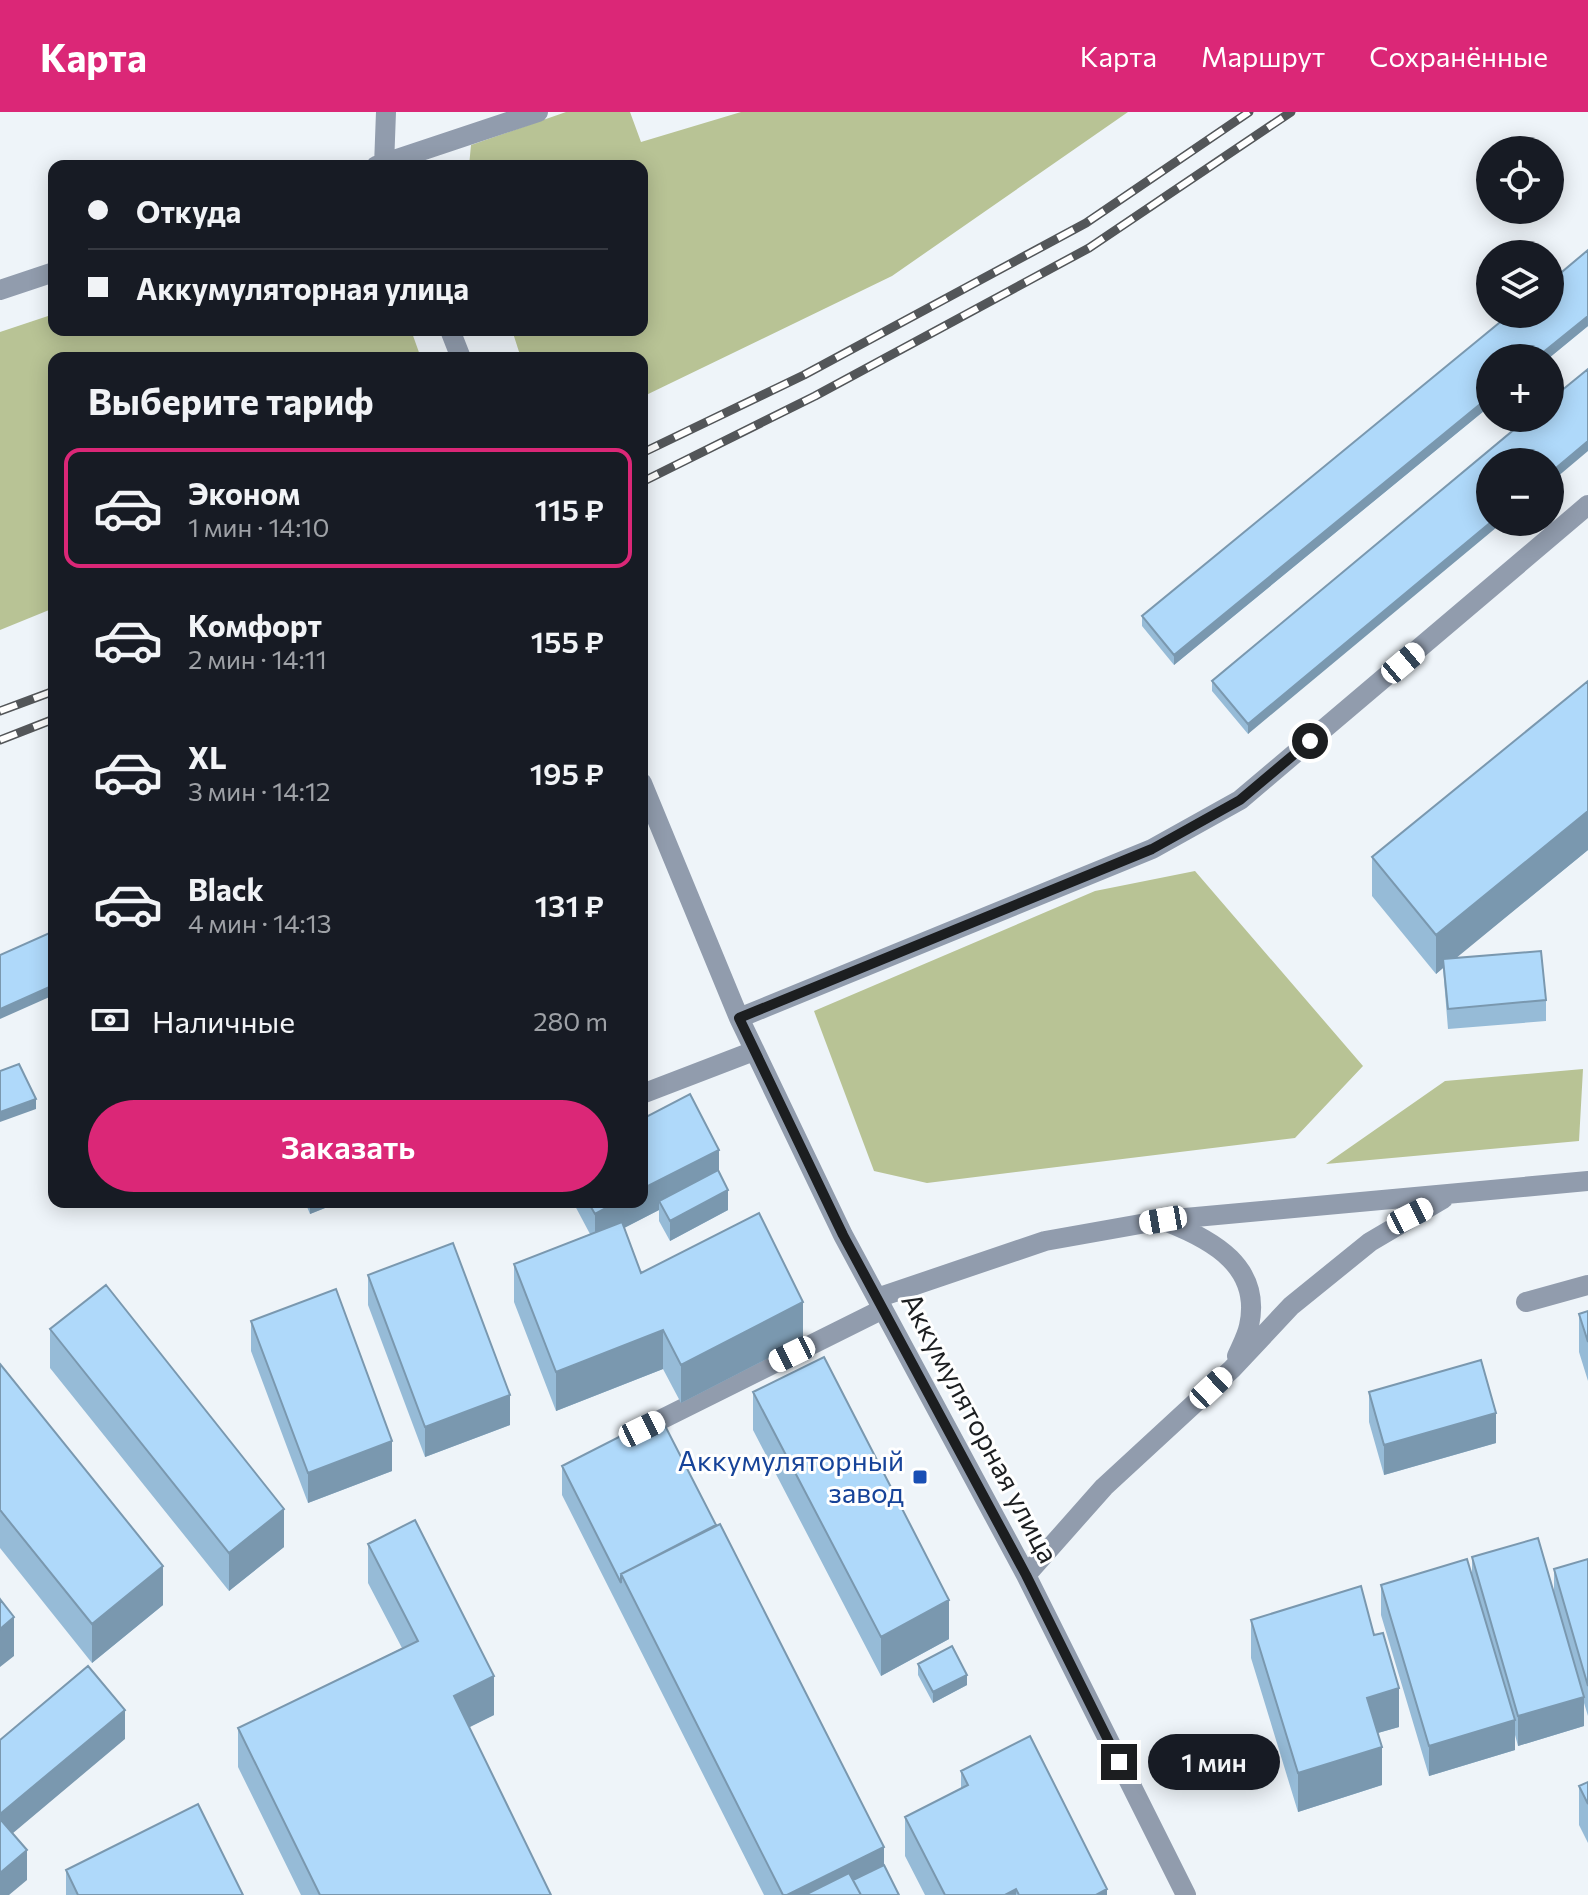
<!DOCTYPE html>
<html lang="ru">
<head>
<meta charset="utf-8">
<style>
  :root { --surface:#171b24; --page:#20242c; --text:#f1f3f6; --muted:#9ea1a6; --line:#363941; --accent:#db2777 }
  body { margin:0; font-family:Commissioner,sans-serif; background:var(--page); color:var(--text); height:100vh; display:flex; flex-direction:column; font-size:30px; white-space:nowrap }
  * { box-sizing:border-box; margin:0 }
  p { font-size:26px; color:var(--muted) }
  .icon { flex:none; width:44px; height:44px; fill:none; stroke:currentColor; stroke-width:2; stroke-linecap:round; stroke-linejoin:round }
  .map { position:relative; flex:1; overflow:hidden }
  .sheet { position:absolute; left:48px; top:240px; width:600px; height:856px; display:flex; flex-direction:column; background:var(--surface); border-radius:16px; box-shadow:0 4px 20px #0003 }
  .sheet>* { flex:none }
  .banner { position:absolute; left:48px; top:48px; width:600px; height:176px; border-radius:16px; box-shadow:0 4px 20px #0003; display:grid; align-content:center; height:176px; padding:0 40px; background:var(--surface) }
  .buttons { position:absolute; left:1476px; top:24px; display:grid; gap:16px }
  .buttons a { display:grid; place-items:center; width:88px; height:88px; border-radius:50%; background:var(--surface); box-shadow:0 4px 20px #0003; font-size:40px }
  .end { position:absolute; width:36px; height:36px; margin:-18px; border:10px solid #1c1e20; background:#fff; box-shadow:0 0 0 4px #fff }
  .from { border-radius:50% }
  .bubble { position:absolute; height:56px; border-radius:28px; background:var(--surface); box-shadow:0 4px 20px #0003; font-size:26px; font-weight:600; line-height:56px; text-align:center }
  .car { position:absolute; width:24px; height:48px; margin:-24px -12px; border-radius:10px; box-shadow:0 0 6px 2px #0007; background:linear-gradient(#fff 24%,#345 0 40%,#fff 0 76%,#345 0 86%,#fff 0) }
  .banner b { display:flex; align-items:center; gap:28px; height:76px; font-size:30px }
  .banner b+b { border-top:2px solid var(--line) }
  .banner i { width:20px; height:20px; background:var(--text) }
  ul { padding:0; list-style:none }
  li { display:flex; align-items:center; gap:24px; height:120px; margin:0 16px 12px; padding:0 24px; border:4px solid transparent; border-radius:16px }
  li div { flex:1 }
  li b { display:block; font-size:30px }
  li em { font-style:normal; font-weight:600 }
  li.current { border-color:var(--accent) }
  li>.icon { width:72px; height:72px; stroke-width:1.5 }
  h2 { padding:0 40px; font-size:36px; line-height:96px }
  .pay { display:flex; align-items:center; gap:20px; height:88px; padding:0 40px; font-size:30px }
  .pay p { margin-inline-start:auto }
  .button { display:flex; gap:16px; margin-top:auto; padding:16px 40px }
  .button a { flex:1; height:92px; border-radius:48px; background:var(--accent); color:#fff; font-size:32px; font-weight:600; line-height:92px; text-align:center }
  header { display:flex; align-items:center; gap:48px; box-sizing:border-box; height:112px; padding:0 40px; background:var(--accent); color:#fff }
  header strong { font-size:38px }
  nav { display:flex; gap:44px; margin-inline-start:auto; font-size:28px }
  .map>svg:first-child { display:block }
</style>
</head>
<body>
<header>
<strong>Карта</strong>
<nav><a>Карта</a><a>Маршрут</a><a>Сохранённые</a></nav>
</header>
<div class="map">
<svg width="1588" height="1783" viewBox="0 0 1588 1783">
  <rect width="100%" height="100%" fill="#eef4f9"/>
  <path fill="#b8c395" d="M566 0H630L641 30 741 0H1128L892 164 642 285V246H521L512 218H642V54H469L471 33Z
    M54 202V218H122L125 223 141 218H411L421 246H54V496L0 518V220Z
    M1195 759 1363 954 1295 1026 927 1071 874 1059 814 899 1095 779Z
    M1583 957 1579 1029 1326 1052 1445 969Z"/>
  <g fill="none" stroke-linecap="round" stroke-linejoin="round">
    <path stroke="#919cad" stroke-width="20" d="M376 54 538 0
      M384 54 386 0
      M0 178 54 160
      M450 218 461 246
      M642 671 739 906
      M642 982 754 939
      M1167 1110C1213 1128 1262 1155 1249 1214 1247 1224 1241 1235 1237 1244
      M877 1186 1045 1129 1163 1108 1588 1069
      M1526 1190 1588 1173
      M642 1317 883 1197
      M1026 1463 1104 1375 1232 1257 1291 1194 1370 1130 1443 1087
      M1186 1783 1026 1463 843 1123 739 906 1152 737 1240 688 1588 393"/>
    <g stroke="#535659" stroke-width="9">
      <path id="rail" d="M642 341 804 263 1086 111 1249 0
        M642 370 815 284 1089 136 1291 0
        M0 599 54 579
        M0 628 54 607"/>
    </g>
    <use href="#rail" stroke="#fff" stroke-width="6" stroke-dasharray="18" stroke-linecap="butt"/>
  </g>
  <path fill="#96bbd7" d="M1588 138V214L1549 246H1490V294L1174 553 1142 514V504L1510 202H1550V170Z
    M1528 306 1248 622 1212 579V569Z
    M1588 569V738L1455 846 1546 888V909L1448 917 1443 856 1436 862 1372 784V745Z
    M719 1061 728 1098 670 1129 659 1109V1098L624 1116 641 1161 803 1228 681 1291 663 1257 556 1299 514 1190V1152L590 1122 573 1090H642Z
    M305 1090H340L310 1102Z
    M368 1163 510 1313 425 1345 368 1193Z
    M1588 1199V1269L1579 1240V1202Z
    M251 1209 392 1359 308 1391 251 1239Z
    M50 1217 284 1435 229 1479 50 1256Z
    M0 1252 163 1493 92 1551 0 1436Z
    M753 1280 949 1527 881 1564 753 1318Z
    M1369 1280 1496 1331 1384 1363 1369 1310Z
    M562 1354 884 1753 899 1783H764L562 1383Z
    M368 1432 494 1603 469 1615 551 1783H301L238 1655V1616L402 1536 368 1471Z
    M1472 1445 1554 1482V1457L1588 1447V1604L1584 1591V1614L1518 1634 1515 1623V1638L1429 1664 1381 1503V1473L1472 1464Z
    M1251 1508 1374 1523 1399 1615 1378 1621 1382 1673 1298 1700 1251 1546Z
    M918 1552 967 1573 933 1591 918 1563Z
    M961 1659 1107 1783H925L905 1744V1705L961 1676Z
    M1588 1670V1731L1579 1713V1674Z
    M66 1758 243 1783H66Z"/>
  <path fill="#7a98af" d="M1588 204V214L1549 246H1536Z
    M1490 284V294L1174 553V543Z
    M1588 329V339L1550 371V361Z
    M1491 410H1503L1248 622V612Z
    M1588 699V738L1444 856 1443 847V856L1436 862V823Z
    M54 873V883L0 907V897Z
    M36 987V997L0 1010V1000Z
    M719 1038V1067L659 1089V1098L595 1131V1102L617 1090H642V1077Z
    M728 1078V1098L670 1129V1109Z
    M310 1090H340L310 1102Z
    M803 1190V1228L681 1291V1253Z
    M663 1218V1257L556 1299V1260Z
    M510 1283V1313L425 1345V1315Z
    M1496 1301V1331L1384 1363V1333Z
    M392 1329V1359L308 1391V1361Z
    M284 1397V1435L229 1479V1441Z
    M163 1454V1493L92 1551V1512Z
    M949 1488V1527L881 1564V1525Z
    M14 1505V1544L0 1555V1517Z
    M967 1563V1573L933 1591V1580Z
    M494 1564V1603L454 1623V1584Z
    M1399 1576V1615L1367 1624V1586Z
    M1584 1585V1614L1518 1634V1604Z
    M125 1598V1627L0 1732V1702Z
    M1515 1608V1638L1429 1664V1634Z
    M1382 1635V1673L1298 1700V1661Z
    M884 1735V1773L849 1783H787Z
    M27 1738V1768L9 1783H0V1761Z
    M1016 1777V1783H1005Z
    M1107 1777V1783H1096Z"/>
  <path fill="#afd9fa" stroke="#7a98af" stroke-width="2" d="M1588 138V204L1536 246H1490V284L1174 543 1142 504 1510 202H1550V170Z
    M1588 257V329L1550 361V350H1490L1491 410 1248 612 1212 569 1528 306H1550V288Z
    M1588 569V699L1436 823 1372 745Z
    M54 819V873L0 897V843Z
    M1541 839 1546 888 1448 897 1443 847Z
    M19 952 36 987 0 1000V959Z
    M690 982 719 1038 642 1077V1007Z
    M718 1058 728 1078 670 1109 659 1089Z
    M588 1090H617L595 1102Z
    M759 1101 803 1190 681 1253 663 1218 556 1260 514 1152 622 1110 641 1161Z
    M453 1131 510 1283 425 1315 368 1163Z
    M106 1173 284 1397 229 1441 50 1217Z
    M336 1177 392 1329 308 1361 251 1209Z
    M1588 1199V1230L1579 1202Z
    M824 1245 949 1488 881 1525 753 1280Z
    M1481 1248 1496 1301 1384 1333 1369 1280Z
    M0 1252 163 1454 92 1512 0 1398Z
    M660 1304 716 1413 621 1462V1471L562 1354Z
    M415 1408 494 1564 454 1584 551 1783H320L238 1616 418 1529 368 1432Z
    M720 1412 884 1735 787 1783H783L621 1462Z
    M1538 1426 1584 1585 1518 1604 1472 1445Z
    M1467 1447 1515 1608 1429 1634 1381 1473Z
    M1588 1447V1574L1554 1457Z
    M1361 1474 1374 1523 1383 1521 1399 1576 1367 1586 1382 1635 1298 1661 1251 1508Z
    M0 1487 14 1505 0 1517Z
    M952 1534 967 1563 933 1580 918 1552Z
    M88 1554 125 1598 0 1702V1628Z
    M1030 1624 1107 1777 1096 1783H1019L1016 1777 1005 1783H945L905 1705 968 1673 961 1659Z
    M1588 1670V1692L1579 1674Z
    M198 1692 243 1783H78L66 1758Z
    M0 1707 27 1738 0 1761Z
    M884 1753 899 1783H861L853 1768Z
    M849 1761 861 1783H805Z"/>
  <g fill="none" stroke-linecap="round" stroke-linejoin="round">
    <path stroke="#1c1e20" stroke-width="10" d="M1119 1650 1026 1463 843 1123 739 906 1152 737 1240 688 1310 629"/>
  </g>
  <rect fill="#1a4fb4" stroke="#fff" stroke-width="3" x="912" y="1357" width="16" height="16" rx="4"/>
  <g text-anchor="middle" stroke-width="6" stroke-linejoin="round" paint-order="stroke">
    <g font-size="28" fill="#1c1e20" stroke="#fff">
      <text transform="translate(980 1316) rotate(62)" y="10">Аккумуляторная улица</text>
    </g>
    <g font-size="28" fill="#164399" stroke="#fff" text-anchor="end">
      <text x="904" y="1359">Аккумуляторный<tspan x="904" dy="32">завод</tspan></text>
    </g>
  </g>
</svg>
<div class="buttons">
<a><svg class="icon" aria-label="locate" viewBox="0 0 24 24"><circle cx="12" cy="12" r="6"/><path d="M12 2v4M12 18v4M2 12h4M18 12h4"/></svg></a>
<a><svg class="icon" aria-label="layers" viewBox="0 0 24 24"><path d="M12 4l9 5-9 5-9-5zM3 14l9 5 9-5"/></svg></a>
<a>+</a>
<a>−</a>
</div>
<i class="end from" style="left:1310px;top:629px"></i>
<i class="end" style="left:1119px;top:1650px"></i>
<div class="bubble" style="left:1148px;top:1622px;width:132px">1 мин</div>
<i class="car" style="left:1403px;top:551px;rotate:50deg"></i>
<i class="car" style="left:1410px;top:1104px;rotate:63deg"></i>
<i class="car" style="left:1163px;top:1108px;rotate:260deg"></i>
<i class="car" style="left:792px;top:1242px;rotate:244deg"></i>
<i class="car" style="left:1211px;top:1276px;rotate:47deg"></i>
<i class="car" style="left:642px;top:1317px;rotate:64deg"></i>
<div class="banner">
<b><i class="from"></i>Откуда</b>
<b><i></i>Аккумуляторная улица</b>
</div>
<section class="sheet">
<h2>Выберите тариф</h2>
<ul>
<li class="current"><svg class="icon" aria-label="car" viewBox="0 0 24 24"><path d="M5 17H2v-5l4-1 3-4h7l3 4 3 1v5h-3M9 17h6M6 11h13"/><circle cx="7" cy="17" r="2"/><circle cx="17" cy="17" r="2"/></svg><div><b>Эконом</b><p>1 мин · 14:10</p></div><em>115 ₽</em></li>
<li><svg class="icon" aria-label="car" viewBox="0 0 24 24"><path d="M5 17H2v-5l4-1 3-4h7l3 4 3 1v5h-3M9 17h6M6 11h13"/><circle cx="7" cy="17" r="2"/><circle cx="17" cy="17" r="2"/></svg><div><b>Комфорт</b><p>2 мин · 14:11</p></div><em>155 ₽</em></li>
<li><svg class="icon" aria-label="car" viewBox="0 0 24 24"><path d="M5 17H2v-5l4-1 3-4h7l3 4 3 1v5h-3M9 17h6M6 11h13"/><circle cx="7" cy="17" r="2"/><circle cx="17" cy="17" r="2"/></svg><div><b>XL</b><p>3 мин · 14:12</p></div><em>195 ₽</em></li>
<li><svg class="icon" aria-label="car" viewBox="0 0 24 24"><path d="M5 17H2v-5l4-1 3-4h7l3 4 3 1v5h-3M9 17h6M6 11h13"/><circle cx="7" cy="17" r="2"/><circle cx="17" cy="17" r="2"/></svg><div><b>Black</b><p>4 мин · 14:13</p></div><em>131 ₽</em></li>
</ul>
<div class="pay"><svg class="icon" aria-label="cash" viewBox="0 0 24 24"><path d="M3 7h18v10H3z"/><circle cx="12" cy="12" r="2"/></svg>Наличные<p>280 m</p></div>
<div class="button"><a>Заказать</a></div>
</section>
</div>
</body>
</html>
